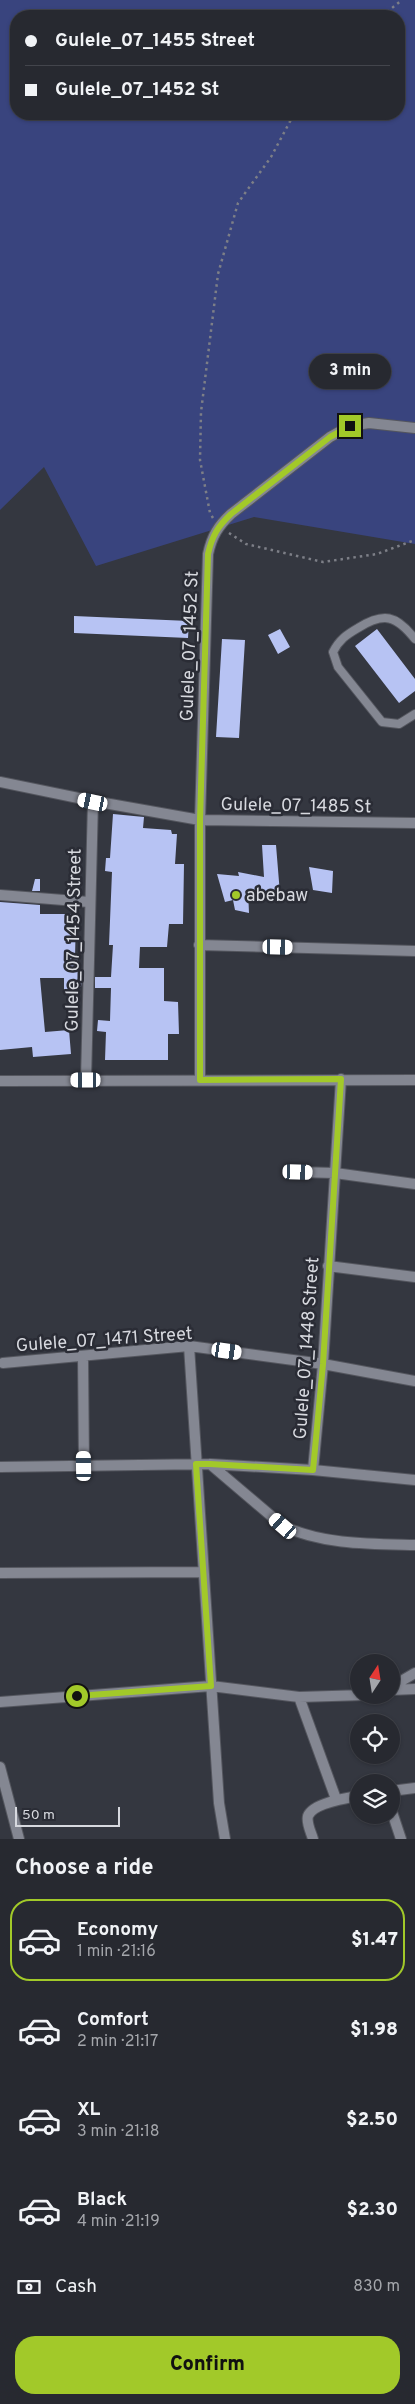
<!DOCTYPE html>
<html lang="en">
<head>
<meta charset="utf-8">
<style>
  :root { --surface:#272930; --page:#33353c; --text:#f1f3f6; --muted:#a4a6ab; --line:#43454c; --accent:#a2c929 }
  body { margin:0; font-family:Overpass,sans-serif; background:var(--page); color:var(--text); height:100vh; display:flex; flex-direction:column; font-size:19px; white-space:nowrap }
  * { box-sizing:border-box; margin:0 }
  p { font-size:16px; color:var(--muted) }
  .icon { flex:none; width:28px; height:28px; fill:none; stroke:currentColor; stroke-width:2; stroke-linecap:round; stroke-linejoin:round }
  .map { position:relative; height:1839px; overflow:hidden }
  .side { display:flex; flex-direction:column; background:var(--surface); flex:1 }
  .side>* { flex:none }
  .guide { position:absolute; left:10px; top:10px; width:395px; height:110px; border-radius:20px; box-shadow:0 1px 4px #0004,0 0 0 1px var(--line); display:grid; align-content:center; height:110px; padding:0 15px; background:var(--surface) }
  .needle { width:32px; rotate:12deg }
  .tools { position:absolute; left:350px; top:1654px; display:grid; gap:10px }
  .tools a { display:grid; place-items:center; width:50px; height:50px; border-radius:50%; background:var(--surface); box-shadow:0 1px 4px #0004,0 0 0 1px var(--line); font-size:25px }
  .scale { position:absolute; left:15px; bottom:12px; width:105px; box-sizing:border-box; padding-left:5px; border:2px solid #d7d9df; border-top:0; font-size:14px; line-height:18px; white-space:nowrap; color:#d7d9df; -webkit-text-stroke:4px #2a2c35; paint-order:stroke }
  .end { position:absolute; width:22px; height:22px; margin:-11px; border:6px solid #a2c929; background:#111; box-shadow:0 0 0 2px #111 }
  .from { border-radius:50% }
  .bubble { position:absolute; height:35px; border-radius:18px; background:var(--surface); box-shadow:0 1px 4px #0004,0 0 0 1px var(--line); font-size:16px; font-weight:800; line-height:35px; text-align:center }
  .car { position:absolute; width:15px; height:30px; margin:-15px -8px; border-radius:6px; box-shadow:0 0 4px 1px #0007; background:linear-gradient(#fff 24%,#345 0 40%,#fff 0 76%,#345 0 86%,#fff 0) }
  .guide b { display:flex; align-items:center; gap:18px; height:48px; font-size:19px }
  .guide b+b { border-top:1px solid var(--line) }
  .guide i { width:12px; height:12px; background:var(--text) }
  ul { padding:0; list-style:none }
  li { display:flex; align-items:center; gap:15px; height:82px; margin:0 10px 8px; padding:0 5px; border:2px solid transparent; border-radius:20px }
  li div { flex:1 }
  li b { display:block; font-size:19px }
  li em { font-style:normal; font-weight:800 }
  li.current { border-color:var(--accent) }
  li>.icon { width:45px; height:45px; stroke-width:1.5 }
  h2 { padding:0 15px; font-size:22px; line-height:60px }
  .pay { display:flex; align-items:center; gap:12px; height:55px; padding:0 15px; font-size:19px }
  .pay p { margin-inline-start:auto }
  .button { display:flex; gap:10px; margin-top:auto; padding:10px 15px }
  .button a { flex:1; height:58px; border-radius:20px; background:var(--accent); color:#111; font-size:20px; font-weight:800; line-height:58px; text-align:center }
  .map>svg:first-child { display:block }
</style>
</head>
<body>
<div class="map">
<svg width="415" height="1839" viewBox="0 0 415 1839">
  <rect width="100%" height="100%" fill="#343740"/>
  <path fill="#39447e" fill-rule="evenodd" d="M0 0H415V544L254 517 96 566 44 467 0 510ZM16 16H399V114H16Z"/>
  <path fill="#b7c3f3" d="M74 616 189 621 188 638 74 633Z
    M280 629 290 647 278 654 268 635Z
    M377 629 415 679V691L399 703 355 646Z
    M222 639 245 640 239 738 216 737Z
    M113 814 144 817 143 828 171 830 172 834H177L175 864H184L183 924H169L167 947H140L139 968H164V1001L178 1002 179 1034H168V1060H105L106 1032 97 1031 98 1020 110 1021 111 988H95V977H111L113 945H109L112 872 105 871 106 858H110Z
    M262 845H276L280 894 248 890 249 913 235 910 233 900 225 902 217 874 239 876 238 872 264 877Z
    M309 867 333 871 332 893 313 890Z
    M35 879H40V891H32Z
    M0 902 40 905V914H76L75 958H78V976H82L81 987H77V992H64V978H40L45 1032 69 1030 71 1054 33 1057 32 1047 0 1050Z"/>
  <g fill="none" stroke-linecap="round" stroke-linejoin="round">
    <g stroke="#54565e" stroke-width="10">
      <path id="service" d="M415 639C396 615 384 612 358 628 346 635 339 640 333 652L338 667 382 722 399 724 415 714"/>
    </g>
    <g stroke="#54565e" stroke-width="12">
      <path id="minor" d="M0 782 93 801 200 820 415 823
        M0 895 89 902
        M199 945 415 951
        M86 1080 93 801
        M200 1080V820L208 554C212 536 218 526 231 514L330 437 350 426 369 423 415 428
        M0 1081 415 1080
        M298 1172 335 1173 415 1184
        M328 1266 415 1277
        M189 1346 219 1803 225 1839
        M83 1356 84 1466
        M3 1363 189 1346 323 1364 415 1381
        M210 1464 283 1526C324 1545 371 1544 415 1545
        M0 1467 210 1464 313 1470 415 1480
        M313 1470 323 1364 341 1079
        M0 1573 202 1572
        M391 1687 415 1673
        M391 1690 415 1689
        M299 1697 336 1799
        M0 1702 211 1686 299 1697 365 1695
        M0 1767 19 1839
        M391 1791 415 1788
        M391 1809 401 1839
        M313 1839C311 1832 306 1823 308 1816 313 1803 347 1798 359 1796"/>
    </g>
    <path stroke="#7d7f87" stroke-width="2.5" stroke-dasharray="2.5 4" stroke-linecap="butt" d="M382 16 402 0
      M213 518 210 513 200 460 201 412 218 274 238 203 271 157 294 114
      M229 533 246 544 323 562 377 554 415 540"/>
    <use href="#service" stroke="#848792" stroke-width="8"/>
    <use href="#minor" stroke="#848792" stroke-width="10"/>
  </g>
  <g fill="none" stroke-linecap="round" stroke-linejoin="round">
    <path stroke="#a2c929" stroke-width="6" d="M77 1696 211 1686 196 1464H210L313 1470 323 1364 341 1079 200 1080V820L208 554C212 536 218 526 231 514L330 437 350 426"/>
  </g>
  <circle fill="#a2c929" stroke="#2a2c35" stroke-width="2" cx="236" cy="895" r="5"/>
  <g text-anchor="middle" stroke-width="5" stroke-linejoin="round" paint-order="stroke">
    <g font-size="18" fill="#d7d9df" stroke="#2a2c35">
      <text transform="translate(189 646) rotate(-88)" y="6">Gulele_07_1452 St</text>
      <text transform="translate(296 805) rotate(1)" y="6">Gulele_07_1485 St</text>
      <text transform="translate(73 940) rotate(-89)" y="6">Gulele_07_1454 Street</text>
      <text transform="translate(104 1339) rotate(-4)" y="6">Gulele_07_1471 Street</text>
      <text transform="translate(306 1348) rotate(-86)" y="6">Gulele_07_1448 Street</text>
    </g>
    <g font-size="18" fill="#d7d9df" stroke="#2a2c35" text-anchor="start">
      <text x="246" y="901">abebaw</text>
    </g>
  </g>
</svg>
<div class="tools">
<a><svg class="needle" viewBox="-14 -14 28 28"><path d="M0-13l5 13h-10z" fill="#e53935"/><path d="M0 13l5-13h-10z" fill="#a4a6ab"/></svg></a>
<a><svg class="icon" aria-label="locate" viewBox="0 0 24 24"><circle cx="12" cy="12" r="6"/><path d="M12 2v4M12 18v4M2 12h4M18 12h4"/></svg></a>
<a><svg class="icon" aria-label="layers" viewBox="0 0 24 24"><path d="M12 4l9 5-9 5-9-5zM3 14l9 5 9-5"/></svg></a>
</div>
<div class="scale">50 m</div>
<i class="end from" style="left:77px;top:1696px"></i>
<i class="end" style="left:350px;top:426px"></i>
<div class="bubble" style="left:309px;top:354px;width:82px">3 min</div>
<i class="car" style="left:93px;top:802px;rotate:282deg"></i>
<i class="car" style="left:278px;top:947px;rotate:91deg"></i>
<i class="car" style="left:86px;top:1080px;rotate:270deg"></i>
<i class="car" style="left:298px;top:1172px;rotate:92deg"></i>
<i class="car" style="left:227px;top:1351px;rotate:98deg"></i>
<i class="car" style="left:84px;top:1466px;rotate:359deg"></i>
<i class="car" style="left:283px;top:1526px;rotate:311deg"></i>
<div class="guide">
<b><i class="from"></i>Gulele_07_1455 Street</b>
<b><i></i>Gulele_07_1452 St</b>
</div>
</div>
<section class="side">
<h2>Choose a ride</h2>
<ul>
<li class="current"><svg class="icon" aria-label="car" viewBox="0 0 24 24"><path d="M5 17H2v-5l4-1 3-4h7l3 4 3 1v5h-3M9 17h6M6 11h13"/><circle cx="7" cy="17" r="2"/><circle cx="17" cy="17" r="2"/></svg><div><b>Economy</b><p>1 min · 21:16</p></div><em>$1.47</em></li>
<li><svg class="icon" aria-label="car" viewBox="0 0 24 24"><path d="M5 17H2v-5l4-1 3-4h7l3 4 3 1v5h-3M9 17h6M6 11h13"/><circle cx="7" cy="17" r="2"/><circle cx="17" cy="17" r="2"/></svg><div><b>Comfort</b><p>2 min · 21:17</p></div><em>$1.98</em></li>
<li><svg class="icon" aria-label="car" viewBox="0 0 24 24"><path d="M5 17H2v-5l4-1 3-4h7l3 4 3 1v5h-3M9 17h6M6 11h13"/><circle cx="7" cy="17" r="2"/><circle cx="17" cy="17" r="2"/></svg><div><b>XL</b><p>3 min · 21:18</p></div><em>$2.50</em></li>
<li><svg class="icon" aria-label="car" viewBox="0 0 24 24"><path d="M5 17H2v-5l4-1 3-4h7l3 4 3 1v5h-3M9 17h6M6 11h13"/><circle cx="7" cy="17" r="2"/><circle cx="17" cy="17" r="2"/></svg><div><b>Black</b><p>4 min · 21:19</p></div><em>$2.30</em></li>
</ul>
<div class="pay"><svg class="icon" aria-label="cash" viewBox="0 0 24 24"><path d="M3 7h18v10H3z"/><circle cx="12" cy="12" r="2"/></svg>Cash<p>830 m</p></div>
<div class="button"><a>Confirm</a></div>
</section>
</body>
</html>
